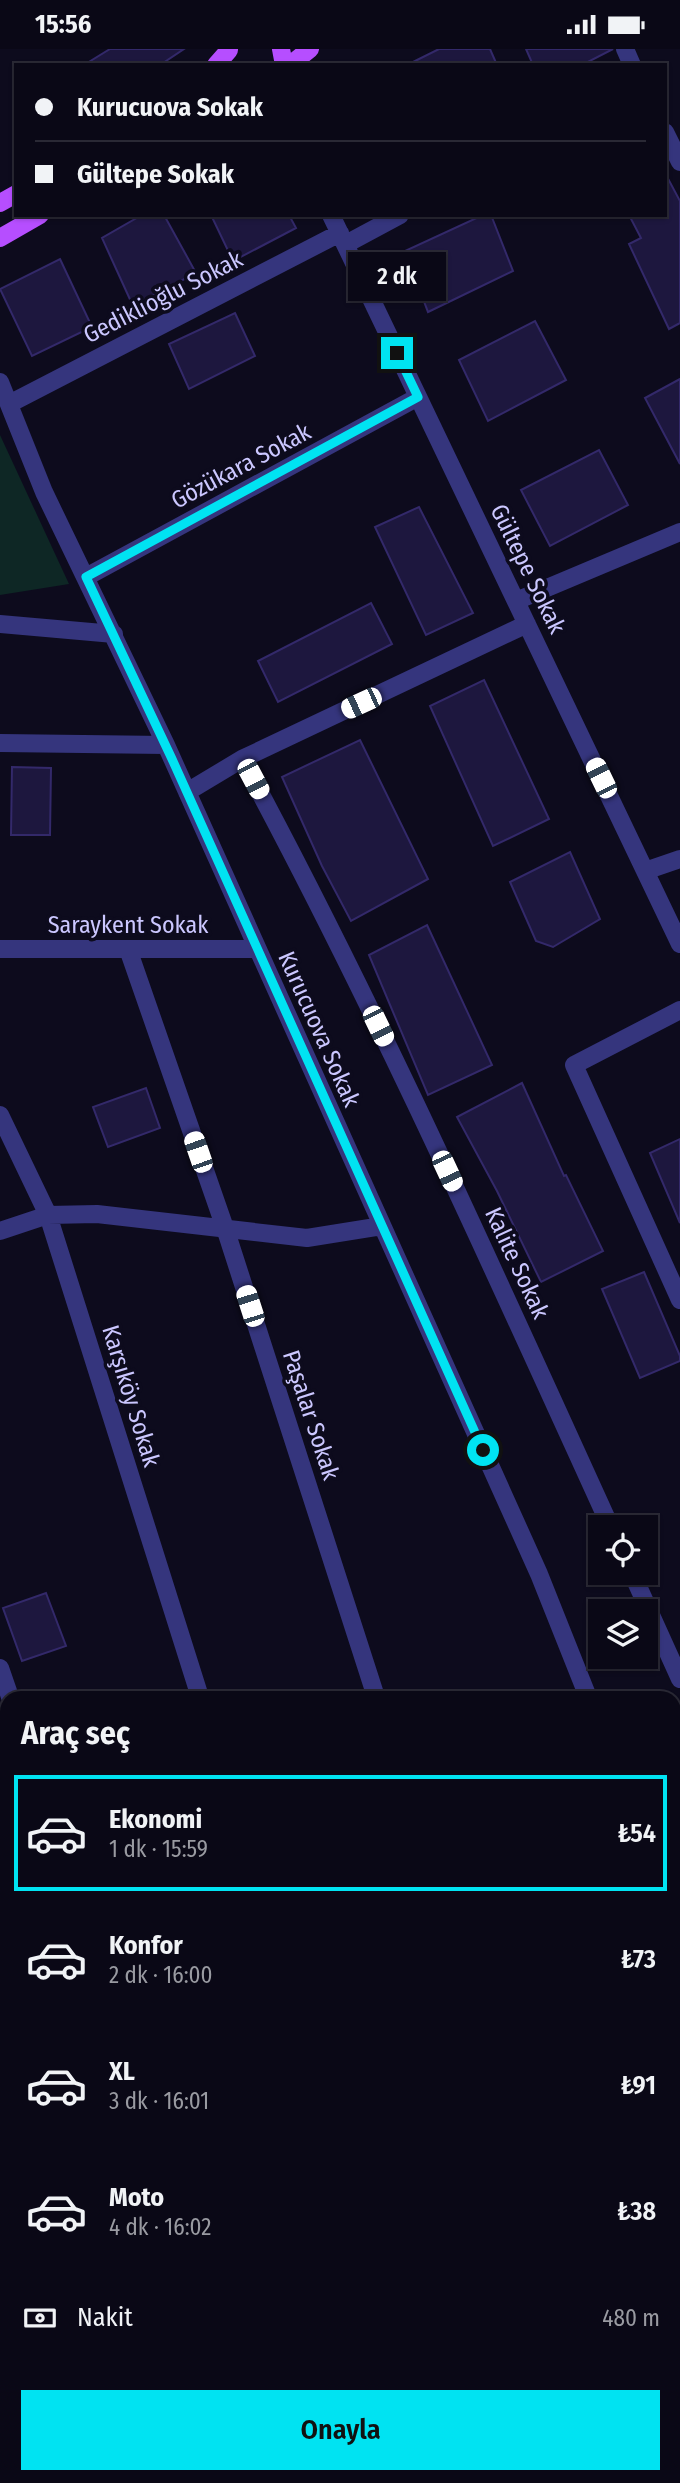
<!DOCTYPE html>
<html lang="tr">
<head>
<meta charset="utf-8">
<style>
  :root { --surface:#0a0816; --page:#181623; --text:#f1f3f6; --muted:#999aa1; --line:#2a2935; --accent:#00e3f2 }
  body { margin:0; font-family:"Fira Sans Condensed",sans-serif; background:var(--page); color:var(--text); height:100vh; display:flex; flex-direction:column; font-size:26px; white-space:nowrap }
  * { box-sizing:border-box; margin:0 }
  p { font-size:23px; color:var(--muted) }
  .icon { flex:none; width:38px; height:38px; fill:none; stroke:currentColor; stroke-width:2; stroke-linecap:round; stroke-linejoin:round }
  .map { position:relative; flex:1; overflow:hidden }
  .sheet { position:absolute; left:0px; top:1642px; width:681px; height:793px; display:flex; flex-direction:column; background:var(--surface); border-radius:21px 21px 0 0; box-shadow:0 2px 5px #0004,0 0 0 2px var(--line) }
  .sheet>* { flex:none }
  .guide { position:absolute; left:14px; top:14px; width:653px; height:154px; border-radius:0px; box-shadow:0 2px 5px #0004,0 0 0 2px var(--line); display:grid; align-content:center; height:154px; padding:0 21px; background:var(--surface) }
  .buttons { position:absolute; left:588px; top:1466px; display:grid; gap:14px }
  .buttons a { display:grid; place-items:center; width:70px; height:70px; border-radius:0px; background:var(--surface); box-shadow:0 2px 5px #0004,0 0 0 2px var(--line); font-size:35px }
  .end { position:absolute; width:32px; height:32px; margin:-16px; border:9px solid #00e3f2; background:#111; box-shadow:0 0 0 4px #111 }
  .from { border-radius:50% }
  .bubble { position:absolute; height:49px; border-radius:0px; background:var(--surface); box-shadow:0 2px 5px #0004,0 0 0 2px var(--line); font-size:23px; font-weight:600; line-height:49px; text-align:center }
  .car { position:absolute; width:21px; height:42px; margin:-21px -10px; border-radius:9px; box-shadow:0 0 5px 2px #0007; background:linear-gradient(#fff 24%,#345 0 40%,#fff 0 76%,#345 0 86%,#fff 0) }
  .guide b { display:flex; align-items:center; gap:24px; height:66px; font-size:26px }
  .guide b+b { border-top:2px solid var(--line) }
  .guide i { width:18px; height:18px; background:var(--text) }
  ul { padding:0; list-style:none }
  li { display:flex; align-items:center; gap:21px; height:116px; margin:0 14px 10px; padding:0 7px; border:4px solid transparent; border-radius:0px }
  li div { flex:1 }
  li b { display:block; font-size:26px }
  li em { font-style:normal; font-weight:600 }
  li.on { border-color:var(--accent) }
  li>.icon { width:63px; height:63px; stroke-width:1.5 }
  h2 { padding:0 21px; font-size:32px; line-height:84px }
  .pay { display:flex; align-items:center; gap:18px; height:77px; padding:0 21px; font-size:26px }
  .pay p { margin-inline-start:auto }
  .cta { display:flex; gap:14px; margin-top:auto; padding:14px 21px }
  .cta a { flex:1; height:80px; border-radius:0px; background:var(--accent); color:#111; font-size:28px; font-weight:600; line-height:80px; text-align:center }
  .status { display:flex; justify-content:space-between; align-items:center; height:49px; padding:0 35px; background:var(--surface); direction:ltr }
  .status svg { height:19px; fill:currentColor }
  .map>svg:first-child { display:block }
</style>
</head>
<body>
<div class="status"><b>15:56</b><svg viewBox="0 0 49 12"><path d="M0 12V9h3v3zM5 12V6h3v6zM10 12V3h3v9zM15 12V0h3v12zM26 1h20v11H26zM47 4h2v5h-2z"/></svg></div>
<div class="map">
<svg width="680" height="2434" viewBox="0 0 680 2434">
  <rect width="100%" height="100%" fill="#0d0b1d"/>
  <path fill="#0e2725" d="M0 386 69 535 0 546Z"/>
  <path fill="#1d173e" stroke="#33296a" stroke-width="2" d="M110 0H184L160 16H84Z
    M439 0H490L497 16H407Z
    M526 0H613L582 16H533Z
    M665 124 680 152V274L669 280 629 195 641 189 629 166H665Z
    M142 166H164L196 224 133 257 102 189Z
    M211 166H289L296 179 233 212Z
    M483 166H491L513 222 428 263 405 202Z
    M60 210 92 278 32 307 0 240Z
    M235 264 255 307 189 340 169 295Z
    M535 272 566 331 488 372 459 311Z
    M680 330V415L645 349Z
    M599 401 628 456 550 497 521 441Z
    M419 458 473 564 426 586 375 478Z
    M371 554 392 595 278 653 258 612Z
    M484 631 549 770 493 797 430 657Z
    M360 691 428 830 351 872 322 817 282 728Z
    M12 718 51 719 50 786H11Z
    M570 803 600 870 553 898 536 892 510 833Z
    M427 876 492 1016 428 1046 369 906Z
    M522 1034 564 1127 566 1126 603 1202 541 1233 497 1142 457 1068Z
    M146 1039 160 1079 108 1098 93 1058Z
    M680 1090V1174L650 1104Z
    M644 1223 680 1307V1312L640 1329 602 1240Z
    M46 1544 66 1597 22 1612 3 1559Z"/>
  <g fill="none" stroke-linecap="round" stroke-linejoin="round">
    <path stroke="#35357d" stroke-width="18" d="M625 0 632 16
      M665 83 680 113
      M331 166 680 895
      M346 195 400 166
      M0 333 44 443 166 696 539 1525 588 1648
      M9 355 340 184
      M86 528 418 348
      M516 552 680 483
      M0 575 114 585
      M0 694 166 696
      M242 710C377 960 493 1220 611 1479
      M187 743 242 710 527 575
      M645 822 680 810
      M0 900H256
      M128 900 225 1179 376 1648
      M680 961 574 1016 680 1251
      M0 1066 48 1166 200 1648
      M0 1182 48 1166 97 1165 307 1189 382 1177
      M632 1524 680 1630
      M0 1619 10 1648
      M674 1686 680 1683
      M0 1699 7 1700
      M0 1947 7 1945
      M674 2017 680 2015
      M0 2077 7 2095
      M674 2117 680 2132
      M674 2196 680 2194
      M0 2270 7 2267
      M674 2376 680 2374
      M132 2427 135 2434
      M332 2427 335 2434
      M520 2434 538 2427"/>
    <path stroke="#b64eff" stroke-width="18" d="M281 0 284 16
      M216 16 229 1
      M290 16 310 0
      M0 154 16 145
      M0 189 40 166"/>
  </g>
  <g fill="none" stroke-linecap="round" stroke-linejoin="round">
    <path stroke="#00e3f2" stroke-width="9" d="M397 304 418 348 86 528 172 710 483 1401"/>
  </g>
  <g text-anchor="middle" stroke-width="7" stroke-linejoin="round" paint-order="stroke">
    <g font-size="24" fill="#cbc7ff" stroke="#0d0b1d">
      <text transform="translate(163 248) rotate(-27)" y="8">Gediklioğlu Sokak</text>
      <text transform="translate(241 417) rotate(-28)" y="8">Gözükara Sokak</text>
      <text transform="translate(528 520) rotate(64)" y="8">Gültepe Sokak</text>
      <text x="128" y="884">Saraykent Sokak</text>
      <text transform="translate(319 980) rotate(66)" y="8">Kurucuova Sokak</text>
      <text transform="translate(517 1214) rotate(65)" y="8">Kalite Sokak</text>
      <text transform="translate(131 1347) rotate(73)" y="8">Karşıköy Sokak</text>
      <text transform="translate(311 1366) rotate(72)" y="8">Paşalar Sokak</text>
    </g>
  </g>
</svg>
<div class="buttons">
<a><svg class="icon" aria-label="locate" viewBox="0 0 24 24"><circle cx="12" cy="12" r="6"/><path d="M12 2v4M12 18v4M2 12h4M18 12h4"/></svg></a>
<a><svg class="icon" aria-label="layers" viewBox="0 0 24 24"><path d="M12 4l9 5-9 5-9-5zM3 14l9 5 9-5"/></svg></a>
</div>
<i class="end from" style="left:483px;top:1401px"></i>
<i class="end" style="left:397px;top:304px"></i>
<div class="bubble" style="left:348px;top:203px;width:98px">2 dk</div>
<i class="car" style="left:361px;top:654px;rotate:245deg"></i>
<i class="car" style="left:601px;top:729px;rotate:334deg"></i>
<i class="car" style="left:253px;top:730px;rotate:152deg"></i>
<i class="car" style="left:378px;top:977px;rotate:154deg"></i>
<i class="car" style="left:198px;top:1103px;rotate:341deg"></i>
<i class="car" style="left:447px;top:1122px;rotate:155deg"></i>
<i class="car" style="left:250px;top:1257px;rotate:342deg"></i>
<div class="guide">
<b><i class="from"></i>Kurucuova Sokak</b>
<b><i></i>Gültepe Sokak</b>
</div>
<section class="sheet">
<h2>Araç seç</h2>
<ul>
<li class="on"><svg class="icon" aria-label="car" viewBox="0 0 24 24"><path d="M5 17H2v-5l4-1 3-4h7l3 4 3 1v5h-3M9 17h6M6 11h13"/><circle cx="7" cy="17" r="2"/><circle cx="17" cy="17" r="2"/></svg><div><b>Ekonomi</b><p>1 dk · 15:59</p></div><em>₺54</em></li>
<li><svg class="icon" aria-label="car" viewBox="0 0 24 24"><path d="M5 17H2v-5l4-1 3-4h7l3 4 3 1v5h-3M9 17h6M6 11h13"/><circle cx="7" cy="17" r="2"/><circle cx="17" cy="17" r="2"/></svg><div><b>Konfor</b><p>2 dk · 16:00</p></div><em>₺73</em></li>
<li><svg class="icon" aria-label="car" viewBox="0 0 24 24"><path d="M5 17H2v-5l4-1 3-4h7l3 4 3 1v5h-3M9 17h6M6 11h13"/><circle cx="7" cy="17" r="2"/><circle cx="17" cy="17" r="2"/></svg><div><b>XL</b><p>3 dk · 16:01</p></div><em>₺91</em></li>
<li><svg class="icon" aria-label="car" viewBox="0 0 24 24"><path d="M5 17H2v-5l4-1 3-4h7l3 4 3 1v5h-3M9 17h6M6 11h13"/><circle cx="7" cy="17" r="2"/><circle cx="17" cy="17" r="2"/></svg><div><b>Moto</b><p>4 dk · 16:02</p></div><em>₺38</em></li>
</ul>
<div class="pay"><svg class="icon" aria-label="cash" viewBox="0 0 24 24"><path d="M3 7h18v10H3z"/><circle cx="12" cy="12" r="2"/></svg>Nakit<p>480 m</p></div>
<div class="cta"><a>Onayla</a></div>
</section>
</div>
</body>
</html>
